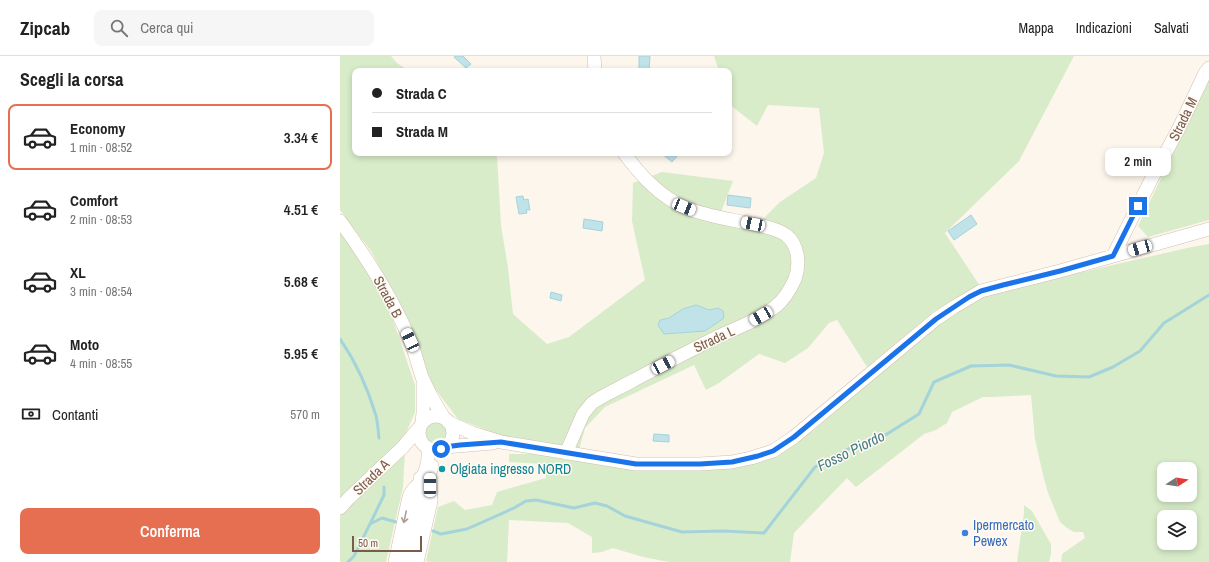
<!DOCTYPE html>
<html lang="it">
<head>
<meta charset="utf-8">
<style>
  :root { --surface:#fff; --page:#f6f6f6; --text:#222; --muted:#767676; --line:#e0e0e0; --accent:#e76f51 }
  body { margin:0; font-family:"Archivo Narrow",sans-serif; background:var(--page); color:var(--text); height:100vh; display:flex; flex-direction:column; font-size:15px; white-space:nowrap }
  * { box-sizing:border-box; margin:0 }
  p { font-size:13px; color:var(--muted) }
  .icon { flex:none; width:22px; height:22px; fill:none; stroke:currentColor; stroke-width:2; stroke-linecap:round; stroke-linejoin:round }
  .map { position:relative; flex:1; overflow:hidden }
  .side { display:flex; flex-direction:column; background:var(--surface); width:340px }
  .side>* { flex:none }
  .banner { position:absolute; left:12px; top:12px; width:380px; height:88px; border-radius:8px; box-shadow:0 2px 6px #0003; display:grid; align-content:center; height:88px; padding:0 20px; background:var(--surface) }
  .needle { width:26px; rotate:78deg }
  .fabs { position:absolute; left:817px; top:406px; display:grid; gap:8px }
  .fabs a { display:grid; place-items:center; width:40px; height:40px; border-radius:8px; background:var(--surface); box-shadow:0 2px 6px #0003; font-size:20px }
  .scale { position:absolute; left:12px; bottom:10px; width:70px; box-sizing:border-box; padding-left:4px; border:2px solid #7a5c4d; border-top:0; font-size:11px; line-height:14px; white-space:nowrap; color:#7a5c4d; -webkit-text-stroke:3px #fffaf3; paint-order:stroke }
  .end { position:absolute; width:18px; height:18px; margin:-9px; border:5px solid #1a73e8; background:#fff; box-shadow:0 0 0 2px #fff }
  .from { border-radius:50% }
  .bubble { position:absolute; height:28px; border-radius:8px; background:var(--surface); box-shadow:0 2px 6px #0003; font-size:13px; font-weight:600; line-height:28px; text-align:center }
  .car { position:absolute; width:12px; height:24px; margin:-12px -6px; border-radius:5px; box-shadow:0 0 3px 1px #0007; background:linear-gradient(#fff 24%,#345 0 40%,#fff 0 76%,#345 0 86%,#fff 0) }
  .banner b { display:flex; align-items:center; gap:14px; height:38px; font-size:15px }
  .banner b+b { border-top:1px solid var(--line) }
  .banner i { width:10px; height:10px; background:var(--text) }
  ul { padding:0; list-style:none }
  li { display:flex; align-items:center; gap:12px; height:66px; margin:0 8px 6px; padding:0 12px; border:2px solid transparent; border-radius:8px }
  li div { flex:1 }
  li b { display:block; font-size:15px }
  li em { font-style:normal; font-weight:600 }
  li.selected { border-color:var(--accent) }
  li>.icon { width:36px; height:36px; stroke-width:1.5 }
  h2 { padding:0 20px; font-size:18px; line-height:48px }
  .pay { display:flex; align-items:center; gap:10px; height:44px; padding:0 20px; font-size:15px }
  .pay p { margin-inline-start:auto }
  .action { display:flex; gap:8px; margin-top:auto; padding:8px 20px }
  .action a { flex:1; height:46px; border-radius:8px; background:var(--accent); color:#fff; font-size:16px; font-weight:600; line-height:46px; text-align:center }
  header { display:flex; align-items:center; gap:24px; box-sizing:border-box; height:56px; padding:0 20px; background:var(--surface); border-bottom:1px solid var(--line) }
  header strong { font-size:19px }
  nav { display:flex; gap:22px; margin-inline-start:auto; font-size:14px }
  .search { width:280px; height:36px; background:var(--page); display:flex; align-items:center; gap:10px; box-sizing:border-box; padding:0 14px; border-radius:8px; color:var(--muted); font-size:15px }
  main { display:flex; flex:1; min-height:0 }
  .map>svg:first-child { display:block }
</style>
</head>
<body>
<header>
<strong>Zipcab</strong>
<div class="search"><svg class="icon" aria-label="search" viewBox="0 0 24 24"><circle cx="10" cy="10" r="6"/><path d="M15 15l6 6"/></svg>Cerca qui</div>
<nav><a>Mappa</a><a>Indicazioni</a><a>Salvati</a></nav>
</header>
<main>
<section class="side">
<h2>Scegli la corsa</h2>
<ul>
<li class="selected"><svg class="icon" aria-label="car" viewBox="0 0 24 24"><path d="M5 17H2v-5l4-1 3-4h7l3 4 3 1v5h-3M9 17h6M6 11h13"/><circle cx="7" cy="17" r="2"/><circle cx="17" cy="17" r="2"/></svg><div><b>Economy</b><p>1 min · 08:52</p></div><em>3.34 €</em></li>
<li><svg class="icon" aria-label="car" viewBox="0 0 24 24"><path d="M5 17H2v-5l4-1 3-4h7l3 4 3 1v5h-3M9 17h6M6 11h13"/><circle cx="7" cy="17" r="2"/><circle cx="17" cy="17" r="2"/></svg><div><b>Comfort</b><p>2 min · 08:53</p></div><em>4.51 €</em></li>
<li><svg class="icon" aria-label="car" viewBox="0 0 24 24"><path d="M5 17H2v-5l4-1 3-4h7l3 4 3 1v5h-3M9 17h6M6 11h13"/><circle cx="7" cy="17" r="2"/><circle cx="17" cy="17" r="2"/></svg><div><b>XL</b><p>3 min · 08:54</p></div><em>5.68 €</em></li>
<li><svg class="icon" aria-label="car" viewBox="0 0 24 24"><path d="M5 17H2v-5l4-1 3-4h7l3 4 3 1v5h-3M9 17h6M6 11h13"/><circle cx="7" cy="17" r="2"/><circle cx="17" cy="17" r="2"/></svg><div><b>Moto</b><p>4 min · 08:55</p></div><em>5.95 €</em></li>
</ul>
<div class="pay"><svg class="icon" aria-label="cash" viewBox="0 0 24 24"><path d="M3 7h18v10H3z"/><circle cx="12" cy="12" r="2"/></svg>Contanti<p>570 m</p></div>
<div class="action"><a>Conferma</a></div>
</section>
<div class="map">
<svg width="869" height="506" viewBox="0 0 869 506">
  <rect width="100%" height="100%" fill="#fdf6ec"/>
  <path fill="#d8ecc9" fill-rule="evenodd" d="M0 0H51L57 7 69 15H15V97H153L157 101 161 169 168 212 173 258 207 288 229 281 305 224 292 165 293 127 322 116 393 125 381 156 413 173 440 146 476 122 484 97 479 52 428 49 417 70 389 48V15H379L374 0H734L679 105 605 177 640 230 593 256 527 311 497 264 489 267 468 292 445 307 419 298 379 327 366 334 354 309 265 351 245 372 239 394 167 382 118 363 89 325 64 257 31 195 0 154Z
    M869 23V164L808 181 798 170Z
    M0 175 28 215 53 264 75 329V356L66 377 63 431 46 506H0Z
    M869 188V506H721L722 498 745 482 743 476H734L727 472 720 466 708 437 703 419 695 383 691 339 652 341H643L612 356 607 367 596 374 584 378 516 431 507 422 454 477 450 506H329L303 501 273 492 262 496 252 497V481L228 467 169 464 167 506H90L86 505 98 451 114 445 125 454 152 449 157 436 206 422 204 408 169 406V398H218L340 412 445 393 474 374 570 292 628 247 647 238 847 192ZM824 413H850V439H824ZM824 461H850V487H824Z
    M85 377a11 11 0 1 1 22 0a11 11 0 1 1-22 0Z
    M684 449 692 455 711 488V498L709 506H677L684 457Z"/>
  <path fill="#bfe3e8" stroke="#a5d3da" d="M115 0H123L131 8 126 12 114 1Z
    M299 0H310L309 15H299Z
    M321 97H336L338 99 332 106Z
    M388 139 411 142 410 152 387 149Z
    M183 140 184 144 188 143 190 154H186L187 157 179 158 176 141Z
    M631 159 637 168 614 184 608 175Z
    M244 163 263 166 262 175 243 172Z
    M211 236 222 239 221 245 210 242Z
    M356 249 369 254 378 252 383 255 384 262 365 275 324 278 318 269 320 264 329 262 343 253Z
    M314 378 329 379V386L313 385Z"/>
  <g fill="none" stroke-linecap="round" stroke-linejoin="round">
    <path stroke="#a5d3da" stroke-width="3" d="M0 283C16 306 28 333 36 360 38 367 38 375 39 382
      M30 468 44 439V431
      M93 475 101 478 127 473 174 452 186 445 196 444 234 452 255 447 267 450 285 460 342 476 383 475 424 477 475 411 510 392 539 383 579 358 594 326 631 310 669 309 716 320 749 321 773 311 800 295 824 267 869 239
      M8 506 14 500 30 468 42 462 56 466"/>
    <g stroke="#d1beb0" stroke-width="14">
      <path id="minor" d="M254 0 255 15
        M0 165C27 202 52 241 70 284 75 296 78 309 82 321 88 336 96 349 104 362
        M773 200 811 124 839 72 865 17 869 12
        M79 377a17 17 0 1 1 34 0a17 17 0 1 1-34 0Z
        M108 366 132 377 161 386 296 408H360L392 406 411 402 433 395 454 381 596 263 614 251 641 235 720 215 869 173
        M82 367 83 357V329
        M105 391 153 387
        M226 397 243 358 252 347C265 338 280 332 294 324 322 309 349 295 377 281 397 272 419 264 436 250 445 243 450 234 455 223 460 209 459 189 446 179 436 172 423 170 412 168 389 163 365 160 344 151 319 140 300 119 284 97
        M0 452 8 443 63 391 79 372
        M55 506 69 441C71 434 76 432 80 426 86 416 89 403 88 392
        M65 506 80 444V422
        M77 506 91 445 90 417 92 410"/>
    </g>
    <use href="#minor" stroke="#fff" stroke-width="13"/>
  </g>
  <defs><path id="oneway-shaft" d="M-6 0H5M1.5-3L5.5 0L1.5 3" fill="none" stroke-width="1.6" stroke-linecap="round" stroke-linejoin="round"/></defs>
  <use stroke="#af9d94" href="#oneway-shaft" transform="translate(65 461) rotate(102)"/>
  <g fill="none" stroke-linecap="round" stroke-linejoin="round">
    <path stroke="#1a73e8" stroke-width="5" d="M101 393 105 391 120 389 161 386 296 408H360L392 406 418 400 433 395 454 381 596 263 629 241 641 235 663 229 720 215 773 200 798 150"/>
  </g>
  <circle fill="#0f9aa8" stroke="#fffaf3" stroke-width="1.5" cx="102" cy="413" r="4"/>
  <circle fill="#3f7fe0" stroke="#fffaf3" stroke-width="1.5" cx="625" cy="477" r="4"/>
  <g text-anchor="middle" stroke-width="3" stroke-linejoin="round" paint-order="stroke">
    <g font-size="14" fill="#7a5c4d" stroke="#fffaf3">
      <text transform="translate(843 63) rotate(-64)" y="5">Strada M</text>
      <text transform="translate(48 241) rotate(62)" y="5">Strada B</text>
      <text transform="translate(374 283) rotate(-25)" y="5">Strada L</text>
      <text transform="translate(31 421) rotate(-44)" y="5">Strada A</text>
    </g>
    <g font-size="14" fill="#0d838f" stroke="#fffaf3" text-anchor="start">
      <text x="110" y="418">Olgiata ingresso NORD</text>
    </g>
    <g font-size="14" fill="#366cbe" stroke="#fffaf3" text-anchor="start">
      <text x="633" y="474">Ipermercato<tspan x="633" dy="16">Pewex</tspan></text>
    </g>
    <g font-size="15" font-style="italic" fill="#437c86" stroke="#fffaf3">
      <text transform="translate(511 395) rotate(-26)" y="5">Fosso Piordo</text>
    </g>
  </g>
</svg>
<div class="fabs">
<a><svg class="needle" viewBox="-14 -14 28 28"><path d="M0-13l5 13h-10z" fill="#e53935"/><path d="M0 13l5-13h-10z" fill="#767676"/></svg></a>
<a><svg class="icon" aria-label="layers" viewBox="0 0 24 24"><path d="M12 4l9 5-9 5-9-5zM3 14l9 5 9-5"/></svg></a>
</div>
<div class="scale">50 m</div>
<i class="end from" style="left:101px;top:393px"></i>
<i class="end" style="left:798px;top:150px"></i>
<div class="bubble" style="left:765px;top:92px;width:66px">2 min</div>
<i class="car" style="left:344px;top:151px;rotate:112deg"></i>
<i class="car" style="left:413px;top:168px;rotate:282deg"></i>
<i class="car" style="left:800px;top:192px;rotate:254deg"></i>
<i class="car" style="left:421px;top:260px;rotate:240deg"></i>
<i class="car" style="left:70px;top:284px;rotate:335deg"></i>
<i class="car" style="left:323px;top:309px;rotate:62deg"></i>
<i class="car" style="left:90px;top:429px;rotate:0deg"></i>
<div class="banner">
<b><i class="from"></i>Strada C</b>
<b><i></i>Strada M</b>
</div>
</div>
</main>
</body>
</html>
